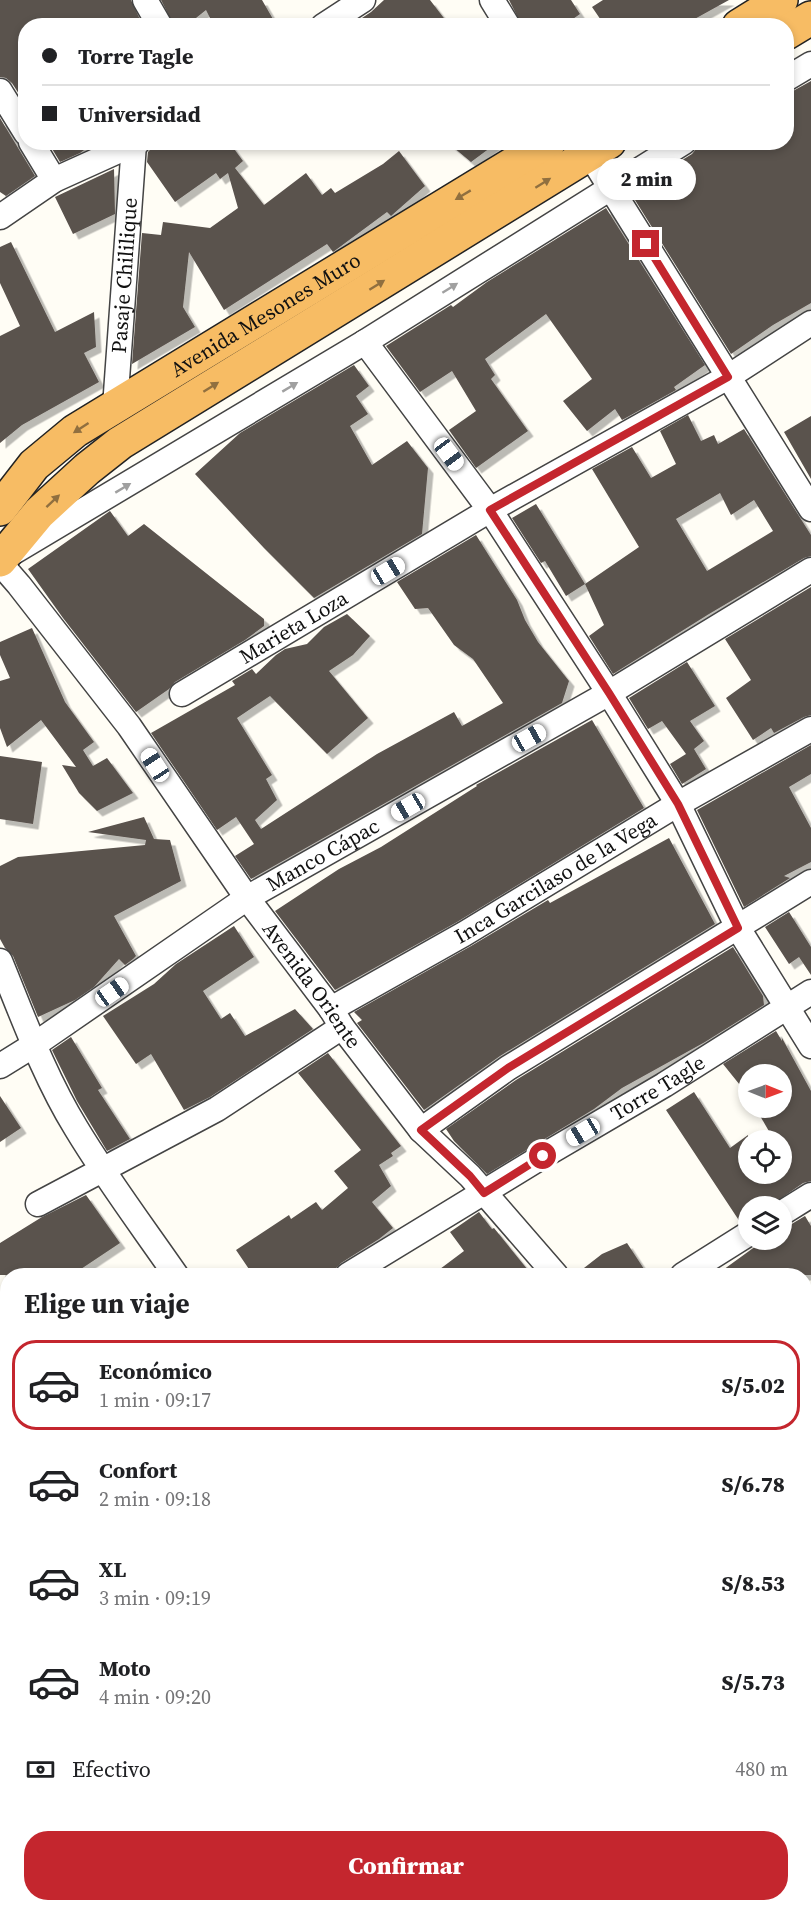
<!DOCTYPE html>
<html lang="es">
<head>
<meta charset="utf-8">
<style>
  :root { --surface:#fff; --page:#f2f2f2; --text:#202124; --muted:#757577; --line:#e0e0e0; --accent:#c4262e }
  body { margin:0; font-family:"Source Serif 4",serif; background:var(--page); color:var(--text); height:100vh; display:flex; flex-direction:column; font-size:22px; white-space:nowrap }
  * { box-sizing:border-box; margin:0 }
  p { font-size:20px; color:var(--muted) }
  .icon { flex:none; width:33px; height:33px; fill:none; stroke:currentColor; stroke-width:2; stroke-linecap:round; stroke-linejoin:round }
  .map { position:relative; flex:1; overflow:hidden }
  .drawer { position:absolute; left:0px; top:1268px; width:812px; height:644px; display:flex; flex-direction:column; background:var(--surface); border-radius:24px 24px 0 0; box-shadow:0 3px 9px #0003 }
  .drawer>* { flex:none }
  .guide { position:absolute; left:18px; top:18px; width:776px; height:132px; border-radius:24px; box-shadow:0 3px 9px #0003; display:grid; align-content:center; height:132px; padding:0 24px; background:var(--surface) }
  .needle { width:39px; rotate:91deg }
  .controls { position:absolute; left:738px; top:1064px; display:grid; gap:12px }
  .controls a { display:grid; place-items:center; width:54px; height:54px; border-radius:50%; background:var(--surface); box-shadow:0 3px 9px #0003; font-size:30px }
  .end { position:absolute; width:27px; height:27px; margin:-14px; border:8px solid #c4262e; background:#fff; box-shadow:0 0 0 3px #fff }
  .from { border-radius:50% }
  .bubble { position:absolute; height:42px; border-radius:21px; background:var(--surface); box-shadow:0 3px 9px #0003; font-size:20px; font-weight:800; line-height:42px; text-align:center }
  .car { position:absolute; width:18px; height:36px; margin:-18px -9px; border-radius:8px; box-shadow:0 0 4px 2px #0007; background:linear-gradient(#fff 24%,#345 0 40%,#fff 0 76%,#345 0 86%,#fff 0) }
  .guide b { display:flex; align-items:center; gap:21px; height:57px; font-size:22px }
  .guide b+b { border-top:2px solid var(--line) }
  .guide i { width:15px; height:15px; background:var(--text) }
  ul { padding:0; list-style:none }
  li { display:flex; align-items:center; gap:18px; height:90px; margin:0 12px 9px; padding:0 12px; border:3px solid transparent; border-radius:24px }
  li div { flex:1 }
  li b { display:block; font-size:22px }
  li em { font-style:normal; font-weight:800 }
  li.current { border-color:var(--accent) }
  li>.icon { width:54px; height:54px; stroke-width:1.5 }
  h2 { padding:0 24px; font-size:27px; line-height:72px }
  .pay { display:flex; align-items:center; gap:15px; height:66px; padding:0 24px; font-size:22px }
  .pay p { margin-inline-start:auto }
  .primary-button { display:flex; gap:12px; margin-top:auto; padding:12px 24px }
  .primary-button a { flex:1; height:69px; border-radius:24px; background:var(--accent); color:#fff; font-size:24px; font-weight:800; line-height:69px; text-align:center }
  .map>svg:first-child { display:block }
</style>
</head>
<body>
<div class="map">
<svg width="811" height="1910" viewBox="0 0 811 1910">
  <defs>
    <filter id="shadow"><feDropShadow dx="5.5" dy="5.5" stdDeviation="0" flood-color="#0004"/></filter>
  </defs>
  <rect width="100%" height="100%" fill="#fffdf5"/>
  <path fill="#5a524d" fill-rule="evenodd" filter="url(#shadow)" d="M0 0H131L143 26H26V105L12 83 6 78 0 77Z
    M161 0H262L277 26H214L206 10 186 26H174Z
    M384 0H430L450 26H350L371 12Z
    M509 0H571L580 14 563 26H522Z
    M603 0H729L682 26H605L592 7Z
    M811 81V303L773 325 731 354 630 192 692 154 696 149 698 142H786V93L793 91Z
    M0 118 35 176 6 196 0 192Z
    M48 142H95L80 153 60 162Z
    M157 142H229L243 161 235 168 264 205 306 173 322 195 331 188 335 193 383 164 399 151 425 186 391 216 387 212 333 252 327 244 224 310 189 252 183 307 195 327 132 364 142 233 161 235 163 222 210 228 238 208 228 173 220 179 216 173 175 202 147 162 148 152Z
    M447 142H498L471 162Z
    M114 169 115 214 73 234 55 197Z
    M606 208 705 365 674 387 676 390 622 420 615 409 587 431 563 401 592 379 546 314 485 359 495 375 491 379 528 431 476 468 449 430 476 411 452 371 420 392 386 346 451 305 453 307 487 282Z
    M11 242 55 332 94 312 96 347 84 353 99 382 22 425 0 443V336L20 326 0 283V247Z
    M354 365 369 386 356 396 368 414 350 426 372 465 407 441 428 468 422 534 314 598 264 548 195 474 240 433Z
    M688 415 701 441 714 435 718 444 744 429 811 535V556L804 558 709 614 613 674 589 636 604 625 585 584 639 547 592 469 632 447 651 478 676 464 660 431ZM720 493 731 515 754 500 773 531 707 571 676 519Z
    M811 416V479L784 432Z
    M536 504 585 584 566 596 545 561 541 563 512 518Z
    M110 511 128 536 144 524 264 619V626L245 640 175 682 169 689 136 712 63 618 28 569Z
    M476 535 517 600 525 620 538 642 569 681 562 703 251 879 235 856 254 844 236 817 217 830 151 733 235 685 232 681 252 669 256 674 276 655 285 649 307 644 324 627 347 614 370 636 353 655 329 671 368 718 327 754 270 696 237 718 272 775 266 779 277 800 255 820 261 829 377 754 454 712 462 726 503 703 473 659 454 645 428 608 415 609 397 582Z
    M811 587V715L804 717 774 733 771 728 753 740 726 698 751 680 725 639Z
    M32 628 65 702 94 742 83 750 93 766 107 758 133 793 97 811 79 793 62 765 76 767 41 720 7 747 0 728V681L10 678 0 655V642Z
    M687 662 715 706 690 721 704 741 694 749 706 769 682 784 670 764 686 754 662 721 648 729 629 698Z
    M592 720 644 808 457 922 335 990 275 911 339 869 381 847 477 786 476 785Z
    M811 745V774L789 787 811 828V862L784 876 790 878 744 907 697 810Z
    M0 756 42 762 33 824 0 819Z
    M144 817 154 839 170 840 181 881 114 916 136 956 133 959 125 965 119 959 94 987 75 1000 38 1017 13 956 5 948 0 939V866L18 857 145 845 146 840 88 832Z
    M669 838 715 924 500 1056 424 1110 357 1023 362 1020 354 1012 471 946 548 900 550 903Z
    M789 912 811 947V975L799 957 789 964 765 927Z
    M234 926 254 957 203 991 221 1019 230 1013 245 1036 295 1009 313 1029 210 1097 184 1110 151 1054 136 1064 103 1016 154 984 176 964Z
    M733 947 763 996 764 1005 705 1042 622 1088 594 1109 487 1174 454 1141 446 1129 516 1080Z
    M776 1031 782 1041V1038L811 1091V1181L803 1183 770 1206H748V1220L740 1222 666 1110 694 1092 730 1148 748 1135V1173H782V1140H774L755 1107H782V1074H748V1095L723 1064Z
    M71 1037 102 1088 98 1090 130 1139 107 1151 77 1101 52 1050Z
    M328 1053 401 1146 391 1153 393 1156 379 1165 391 1186 372 1202 393 1228 379 1239 341 1263 336 1268 334 1275H253L236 1250 289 1215 291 1219 316 1202 322 1210 348 1188 334 1171 361 1150 298 1073Z
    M0 1096 21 1128 0 1142Z
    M86 1195 120 1243 72 1275H0V1243L42 1217Z
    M479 1212 492 1229 494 1228 532 1275H432L464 1251 450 1232Z
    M805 1216 811 1226V1275H716L756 1246 761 1239H782V1227L790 1225Z
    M627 1243 648 1275H575L602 1254Z"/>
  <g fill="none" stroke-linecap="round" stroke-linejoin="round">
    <g stroke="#444" stroke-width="27">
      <g id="minor">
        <path d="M145 0 160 26"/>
        <path d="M492 0 508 26"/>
        <path d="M323 26 363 0"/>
        <path d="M786 79 811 64"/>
        <path d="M0 91 26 133"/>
        <path d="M31 142 54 180"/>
        <path d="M582 142 811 509"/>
        <path d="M0 217 54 180 138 142"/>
        <path d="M365 342 490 510 609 693 678 804 738 928 811 1046"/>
        <path id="s1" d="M115 407 134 144"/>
        <path d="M12 553 365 342 684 142"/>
        <path id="s2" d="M0 563 19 585 129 726 247 898 331 1009 342 1027 421 1130 470 1176 556 1275"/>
        <path id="s3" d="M182 694 490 510 728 377 811 323"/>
        <path d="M0 961C23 1017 44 1076 76 1128 106 1178 142 1226 176 1275"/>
        <path id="s4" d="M331 1009 464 934 678 804 811 729"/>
        <path id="s5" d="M0 1066 34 1045 247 898 609 693 811 570"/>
        <path d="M421 1130 508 1068 811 882"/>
        <path d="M38 1204 217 1109 342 1027"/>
        <path d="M782 1213 811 1195"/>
        <path id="s6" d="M348 1275 543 1156 664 1085 811 992"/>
        <path d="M683 1275 748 1234"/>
        <path d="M0 1489 8 1485"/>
        <path d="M804 1591 811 1598"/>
        <path d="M0 1680 8 1676"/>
        <path d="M804 1865 811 1862"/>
        <path d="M356 1904 360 1910"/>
        <path d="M660 1904 665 1910"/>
        <path d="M706 1910 720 1904"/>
      </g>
    </g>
    <g stroke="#222" stroke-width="36">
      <g id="trunk">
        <path d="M739 26 781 0"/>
        <path d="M786 33 811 18"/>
        <path id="s7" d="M0 509 34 465 75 431 549 142"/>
        <path d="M0 560 39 513 87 469 120 443 609 142"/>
      </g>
    </g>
    <use href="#minor" stroke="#fff" stroke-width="24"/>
    <use href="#trunk" stroke="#f7bc64" stroke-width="33"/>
  </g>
  <defs><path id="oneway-solid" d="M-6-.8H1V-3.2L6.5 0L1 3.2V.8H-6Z" transform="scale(1.5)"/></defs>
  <g fill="#906f3f">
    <use href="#oneway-solid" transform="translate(543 183) rotate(-32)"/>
    <use href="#oneway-solid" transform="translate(463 195) rotate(149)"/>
    <use href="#oneway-solid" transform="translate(377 285) rotate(-32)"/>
    <use href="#oneway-solid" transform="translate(211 387) rotate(-32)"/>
    <use href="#oneway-solid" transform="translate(81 428) rotate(147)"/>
    <use href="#oneway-solid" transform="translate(53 501) rotate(-43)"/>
  </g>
  <g fill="#a0a0a0">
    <use href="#oneway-solid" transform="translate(450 288) rotate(-32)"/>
    <use href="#oneway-solid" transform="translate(290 387) rotate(-31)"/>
    <use href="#oneway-solid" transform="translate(123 488) rotate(-31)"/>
  </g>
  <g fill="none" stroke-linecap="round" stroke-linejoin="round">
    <path stroke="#c4262e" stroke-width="8" d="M543 1156 484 1193 470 1176 421 1130 508 1068 738 928 678 804 609 693 490 510 728 377 646 244"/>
  </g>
  <g text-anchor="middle" stroke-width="6" stroke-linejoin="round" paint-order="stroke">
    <g font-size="21" fill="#111" stroke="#fff">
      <text dy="7" stroke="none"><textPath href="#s1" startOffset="132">Pasaje Chililique</textPath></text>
      <text dy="7" stroke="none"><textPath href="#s7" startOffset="332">Avenida Mesones Muro</textPath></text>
      <text dy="7" stroke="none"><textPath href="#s3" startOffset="130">Marieta Loza</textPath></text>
      <text dy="7" stroke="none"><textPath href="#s5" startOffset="386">Manco Cápac</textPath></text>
      <text dy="7" stroke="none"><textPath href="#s4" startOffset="260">Inca Garcilaso de la Vega</textPath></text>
      <text dy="7" stroke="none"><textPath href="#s2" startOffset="525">Avenida Oriente</textPath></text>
      <text dy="7" stroke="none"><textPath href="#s6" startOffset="362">Torre Tagle</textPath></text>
    </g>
  </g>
</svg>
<div class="controls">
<a><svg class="needle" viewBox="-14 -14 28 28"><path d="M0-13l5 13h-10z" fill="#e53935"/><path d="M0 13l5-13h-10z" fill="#757577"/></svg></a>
<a><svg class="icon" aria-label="locate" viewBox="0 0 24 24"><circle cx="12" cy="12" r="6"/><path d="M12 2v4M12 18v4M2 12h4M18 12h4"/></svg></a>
<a><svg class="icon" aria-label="layers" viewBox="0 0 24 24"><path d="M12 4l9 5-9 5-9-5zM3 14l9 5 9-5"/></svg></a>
</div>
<i class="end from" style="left:543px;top:1156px"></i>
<i class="end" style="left:646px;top:244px"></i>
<div class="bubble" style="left:597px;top:158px;width:99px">2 min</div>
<i class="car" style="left:449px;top:454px;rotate:143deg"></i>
<i class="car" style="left:388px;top:571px;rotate:59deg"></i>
<i class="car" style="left:529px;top:738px;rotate:61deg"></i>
<i class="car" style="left:155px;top:765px;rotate:327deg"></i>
<i class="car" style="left:408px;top:807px;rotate:240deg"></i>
<i class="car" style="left:112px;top:992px;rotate:55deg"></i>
<i class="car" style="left:583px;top:1132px;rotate:239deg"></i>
<div class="guide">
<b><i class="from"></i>Torre Tagle</b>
<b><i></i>Universidad</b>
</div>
<section class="drawer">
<h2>Elige un viaje</h2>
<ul>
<li class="current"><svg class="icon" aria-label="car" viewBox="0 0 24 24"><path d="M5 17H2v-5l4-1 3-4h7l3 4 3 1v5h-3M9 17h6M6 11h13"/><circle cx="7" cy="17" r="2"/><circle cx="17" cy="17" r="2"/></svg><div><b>Económico</b><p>1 min · 09:17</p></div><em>S/5.02</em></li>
<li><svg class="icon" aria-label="car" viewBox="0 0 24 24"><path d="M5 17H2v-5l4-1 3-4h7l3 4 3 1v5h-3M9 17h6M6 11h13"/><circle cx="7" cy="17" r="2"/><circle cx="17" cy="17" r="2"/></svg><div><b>Confort</b><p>2 min · 09:18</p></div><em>S/6.78</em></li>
<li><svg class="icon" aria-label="car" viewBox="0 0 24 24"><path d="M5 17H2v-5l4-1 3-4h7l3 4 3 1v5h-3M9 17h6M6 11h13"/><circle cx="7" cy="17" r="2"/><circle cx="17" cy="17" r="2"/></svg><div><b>XL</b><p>3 min · 09:19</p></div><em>S/8.53</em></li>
<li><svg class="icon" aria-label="car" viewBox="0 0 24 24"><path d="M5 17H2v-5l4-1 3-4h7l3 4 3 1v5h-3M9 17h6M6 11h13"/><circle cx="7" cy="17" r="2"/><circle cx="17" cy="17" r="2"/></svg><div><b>Moto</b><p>4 min · 09:20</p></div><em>S/5.73</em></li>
</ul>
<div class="pay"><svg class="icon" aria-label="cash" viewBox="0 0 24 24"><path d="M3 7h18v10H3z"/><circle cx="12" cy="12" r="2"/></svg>Efectivo<p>480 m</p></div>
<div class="primary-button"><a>Confirmar</a></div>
</section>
</div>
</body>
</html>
